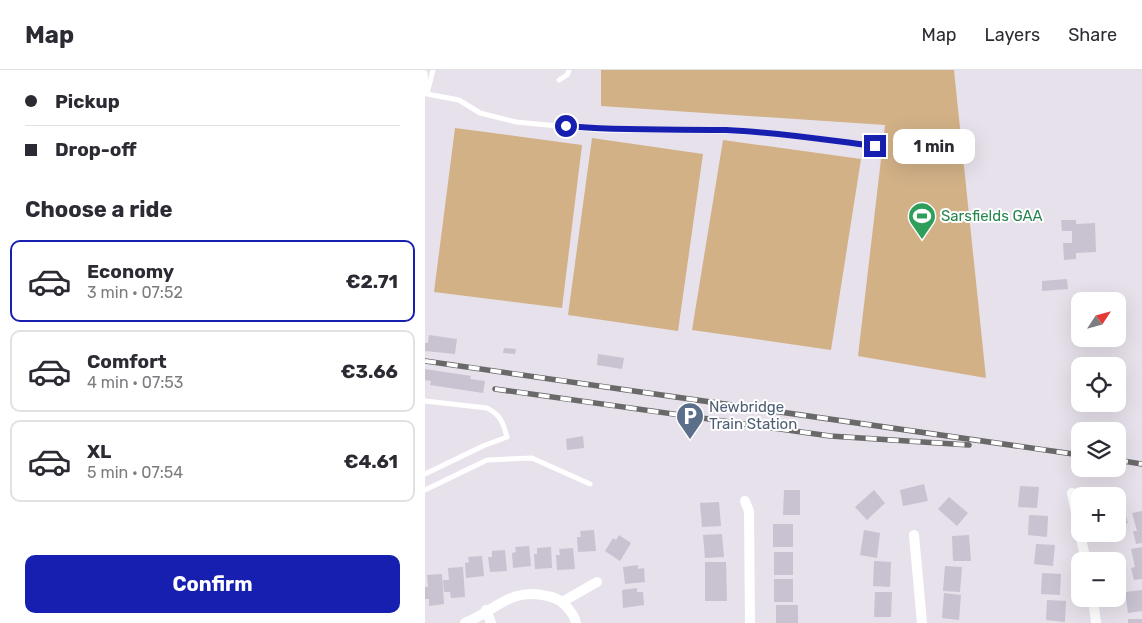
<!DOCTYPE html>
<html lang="en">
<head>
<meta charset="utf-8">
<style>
  :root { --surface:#fff; --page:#f2f2f3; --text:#2b2b33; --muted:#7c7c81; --line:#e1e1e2; --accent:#161faf }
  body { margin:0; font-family:Rubik,sans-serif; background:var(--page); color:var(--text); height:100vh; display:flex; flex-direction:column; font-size:19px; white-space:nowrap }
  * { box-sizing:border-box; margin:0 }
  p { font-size:16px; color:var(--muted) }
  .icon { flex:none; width:28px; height:28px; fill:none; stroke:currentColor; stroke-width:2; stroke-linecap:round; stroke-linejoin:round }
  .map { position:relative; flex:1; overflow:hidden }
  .sheet { display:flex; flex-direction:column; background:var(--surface); width:425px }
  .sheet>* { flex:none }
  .hud { display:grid; align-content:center; height:110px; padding:0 25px; background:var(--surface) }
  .needle { width:32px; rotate:54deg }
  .controls { position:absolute; left:646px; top:222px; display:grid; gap:10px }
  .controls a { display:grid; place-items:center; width:55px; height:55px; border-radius:10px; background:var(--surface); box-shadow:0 5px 20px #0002; font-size:25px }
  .end { position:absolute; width:22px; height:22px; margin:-11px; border:6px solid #161faf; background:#fff; box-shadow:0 0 0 2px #fff }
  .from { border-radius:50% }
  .bubble { position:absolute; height:35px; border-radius:10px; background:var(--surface); box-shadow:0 5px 20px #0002; font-size:16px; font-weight:700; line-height:35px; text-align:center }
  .hud b { display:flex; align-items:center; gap:18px; height:48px; font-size:19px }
  .hud b+b { border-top:1px solid var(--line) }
  .hud i { width:12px; height:12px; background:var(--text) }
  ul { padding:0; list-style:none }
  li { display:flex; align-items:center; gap:15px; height:82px; margin:0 10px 8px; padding:0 15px; border:2px solid var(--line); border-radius:10px }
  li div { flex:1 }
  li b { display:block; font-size:19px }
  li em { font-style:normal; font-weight:700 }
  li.active { border-color:var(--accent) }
  li>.icon { width:45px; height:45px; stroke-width:1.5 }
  h2 { padding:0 25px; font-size:22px; line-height:60px }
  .button { display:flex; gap:10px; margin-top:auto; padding:10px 25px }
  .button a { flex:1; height:58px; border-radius:10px; background:var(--accent); color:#fff; font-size:20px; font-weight:700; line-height:58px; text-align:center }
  header { display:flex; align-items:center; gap:30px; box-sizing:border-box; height:70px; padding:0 25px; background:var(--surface); border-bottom:1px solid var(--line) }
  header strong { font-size:24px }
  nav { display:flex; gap:28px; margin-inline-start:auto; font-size:18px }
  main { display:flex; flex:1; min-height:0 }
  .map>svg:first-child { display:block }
</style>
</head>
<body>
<header>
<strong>Map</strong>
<nav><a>Map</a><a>Layers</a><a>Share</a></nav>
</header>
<main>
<section class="sheet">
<div class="hud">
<b><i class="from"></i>Pickup</b>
<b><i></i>Drop-off</b>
</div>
<h2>Choose a ride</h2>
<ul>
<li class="active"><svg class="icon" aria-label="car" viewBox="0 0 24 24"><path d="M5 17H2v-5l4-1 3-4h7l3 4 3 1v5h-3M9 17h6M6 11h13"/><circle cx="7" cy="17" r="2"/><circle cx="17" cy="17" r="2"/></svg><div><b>Economy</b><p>3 min · 07:52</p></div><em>€2.71</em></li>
<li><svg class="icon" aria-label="car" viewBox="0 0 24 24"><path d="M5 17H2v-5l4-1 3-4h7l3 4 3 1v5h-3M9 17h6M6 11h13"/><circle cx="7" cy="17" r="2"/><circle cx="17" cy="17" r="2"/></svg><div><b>Comfort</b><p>4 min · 07:53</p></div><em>€3.66</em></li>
<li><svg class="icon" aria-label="car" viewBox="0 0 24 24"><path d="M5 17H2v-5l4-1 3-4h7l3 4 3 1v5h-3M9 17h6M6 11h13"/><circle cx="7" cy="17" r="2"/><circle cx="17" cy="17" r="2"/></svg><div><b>XL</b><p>5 min · 07:54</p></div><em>€4.61</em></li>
</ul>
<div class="button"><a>Confirm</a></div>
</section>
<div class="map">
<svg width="717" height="553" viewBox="0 0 717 553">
  <rect width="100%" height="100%" fill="#e7e1eb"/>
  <path fill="#d2b187" d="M176 0H529L561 308 433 286 460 55 176 36Z
    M30 58 157 75 137 238 9 222Z
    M167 68 278 84 253 261 143 245Z
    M298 70 436 89 406 280 267 260Z"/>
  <path fill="#c8c2d1" d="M636 150H651V154L670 153 671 182 651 183V189L639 190 638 173H647V161H637Z
    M642 209 643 219 617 221V211Z
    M4 265 32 269 30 284 0 281V273H3Z
    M79 278 91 279 90 284 78 283Z
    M173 284 199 288 197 299 172 295Z
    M0 299 46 306 45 309 60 311 58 323 5 315 6 311 0 310Z
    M158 366 159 378 142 380 141 369Z
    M499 414 503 431 478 436 475 420Z
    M595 416 614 417 612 438 593 437Z
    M359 420H375V445H358Z
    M449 420 460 433 442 450 430 437Z
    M524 427 543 443 532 456 513 439Z
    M697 431 703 453 692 456V432Z
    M294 432 296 456 277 457 275 433Z
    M717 441V473L711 474 708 461H712L707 443Z
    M604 445 623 446 622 467 603 465Z
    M348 454H368V477H348Z
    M169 460 171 481 153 482 152 467H156L155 461Z
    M439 460 455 463 452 488 435 485Z
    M297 464 299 487 280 488 278 465Z
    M194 465 206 473 195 491 180 481 188 468 191 470Z
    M544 465 546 491H528L527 466Z
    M611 474 630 475 628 496 609 494Z
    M104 476 106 496 88 498 87 483 91 482 90 477Z
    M126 477 127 498 110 499 109 484H112V478Z
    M717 477V509L709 510 706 498 710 497 706 479Z
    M148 478 150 499 132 500 131 485H135L134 479Z
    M80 480 82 501 65 502 63 487H67V481Z
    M349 482H368V505H349Z
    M57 486 59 506 41 508 40 493 44 492 43 487Z
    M449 491 466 492 465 517 448 516Z
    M280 492H301L302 531H280Z
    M213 495V499L219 498 220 512 200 514 198 497Z
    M520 496 537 497 535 522 518 521Z
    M38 497 40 527 26 528 25 522H19L18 510H24L23 498Z
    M617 503 636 504 635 525 616 524Z
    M17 504 19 534 4 536V529H0V517H3L2 505Z
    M349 509H368V532H349Z
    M212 518V522H218L219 535 198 538 197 520Z
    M717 520V541L703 543 700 522Z
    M450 522H467L466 547H449Z
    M519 523 536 525 534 550 517 548Z
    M622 530 641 531 640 552 621 550Z
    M351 535H373V553H351Z
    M703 549H717V553H703Z"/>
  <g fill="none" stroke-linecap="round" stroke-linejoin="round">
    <path stroke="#fff" stroke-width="5" d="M0 3 1 19
      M134 10 142 5 144 0
      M2 24 34 30 55 43 91 52 175 60 302 61 359 64 450 76
      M2 24 8 0
      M0 331 62 338C76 345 78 353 82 367L58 376 0 404
      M0 420 62 390 107 388 165 414"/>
    <path stroke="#fff" stroke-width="10" d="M647 423 655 462
      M320 431 324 441 325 553
      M655 464 661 491
      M489 465 497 553
      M668 529 671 553
      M137 532 172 512
      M61 540 66 553
      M40 553C71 541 84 517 122 526 128 527 134 529 139 534 144 539 150 546 151 553"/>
    <g stroke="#696969" stroke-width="5.5">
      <path id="rail" d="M0 291 655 385
        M70 319 405 366 544 375
        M692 390 717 394"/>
    </g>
    <use href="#rail" stroke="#fff" stroke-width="4" stroke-dasharray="11" stroke-linecap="butt"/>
  </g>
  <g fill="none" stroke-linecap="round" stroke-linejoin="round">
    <path stroke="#161faf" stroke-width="6" d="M141 56C194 61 248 59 301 60 351 62 400 70 450 76"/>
  </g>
  <defs>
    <g id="stadium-pin" transform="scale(1.4375)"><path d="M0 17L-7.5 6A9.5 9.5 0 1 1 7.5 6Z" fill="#2e9e5b" stroke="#fff"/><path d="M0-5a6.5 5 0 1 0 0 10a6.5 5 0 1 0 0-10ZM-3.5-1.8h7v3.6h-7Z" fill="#fff"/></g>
    <g id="parking-pin" transform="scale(1.4375)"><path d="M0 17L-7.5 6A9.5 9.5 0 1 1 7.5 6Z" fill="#5c6f8a" stroke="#fff"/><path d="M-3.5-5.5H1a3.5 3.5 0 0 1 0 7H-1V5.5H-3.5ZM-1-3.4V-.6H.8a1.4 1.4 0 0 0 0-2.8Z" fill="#fff"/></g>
  </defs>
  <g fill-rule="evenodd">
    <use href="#stadium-pin" x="497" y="146"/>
    <use href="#parking-pin" x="265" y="346"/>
  </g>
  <g text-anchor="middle" stroke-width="4" stroke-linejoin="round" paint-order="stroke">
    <g font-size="15" fill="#27864d" stroke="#fff" text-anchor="start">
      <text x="516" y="151">Sarsfields GAA</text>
    </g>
    <g font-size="15" fill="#4e5e75" stroke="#fff" text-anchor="start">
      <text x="284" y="342">Newbridge<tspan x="284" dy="17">Train Station</tspan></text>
    </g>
  </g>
</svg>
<div class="controls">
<a><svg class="needle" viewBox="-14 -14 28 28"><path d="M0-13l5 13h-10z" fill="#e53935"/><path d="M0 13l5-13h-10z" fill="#7c7c81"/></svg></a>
<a><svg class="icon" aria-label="locate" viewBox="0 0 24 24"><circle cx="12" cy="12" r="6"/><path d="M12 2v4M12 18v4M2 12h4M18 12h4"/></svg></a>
<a><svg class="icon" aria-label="layers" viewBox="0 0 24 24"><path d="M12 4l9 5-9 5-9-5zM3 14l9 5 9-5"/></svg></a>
<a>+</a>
<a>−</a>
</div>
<i class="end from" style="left:141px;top:56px"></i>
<i class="end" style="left:450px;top:76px"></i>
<div class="bubble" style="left:468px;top:59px;width:82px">1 min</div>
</div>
</main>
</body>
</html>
